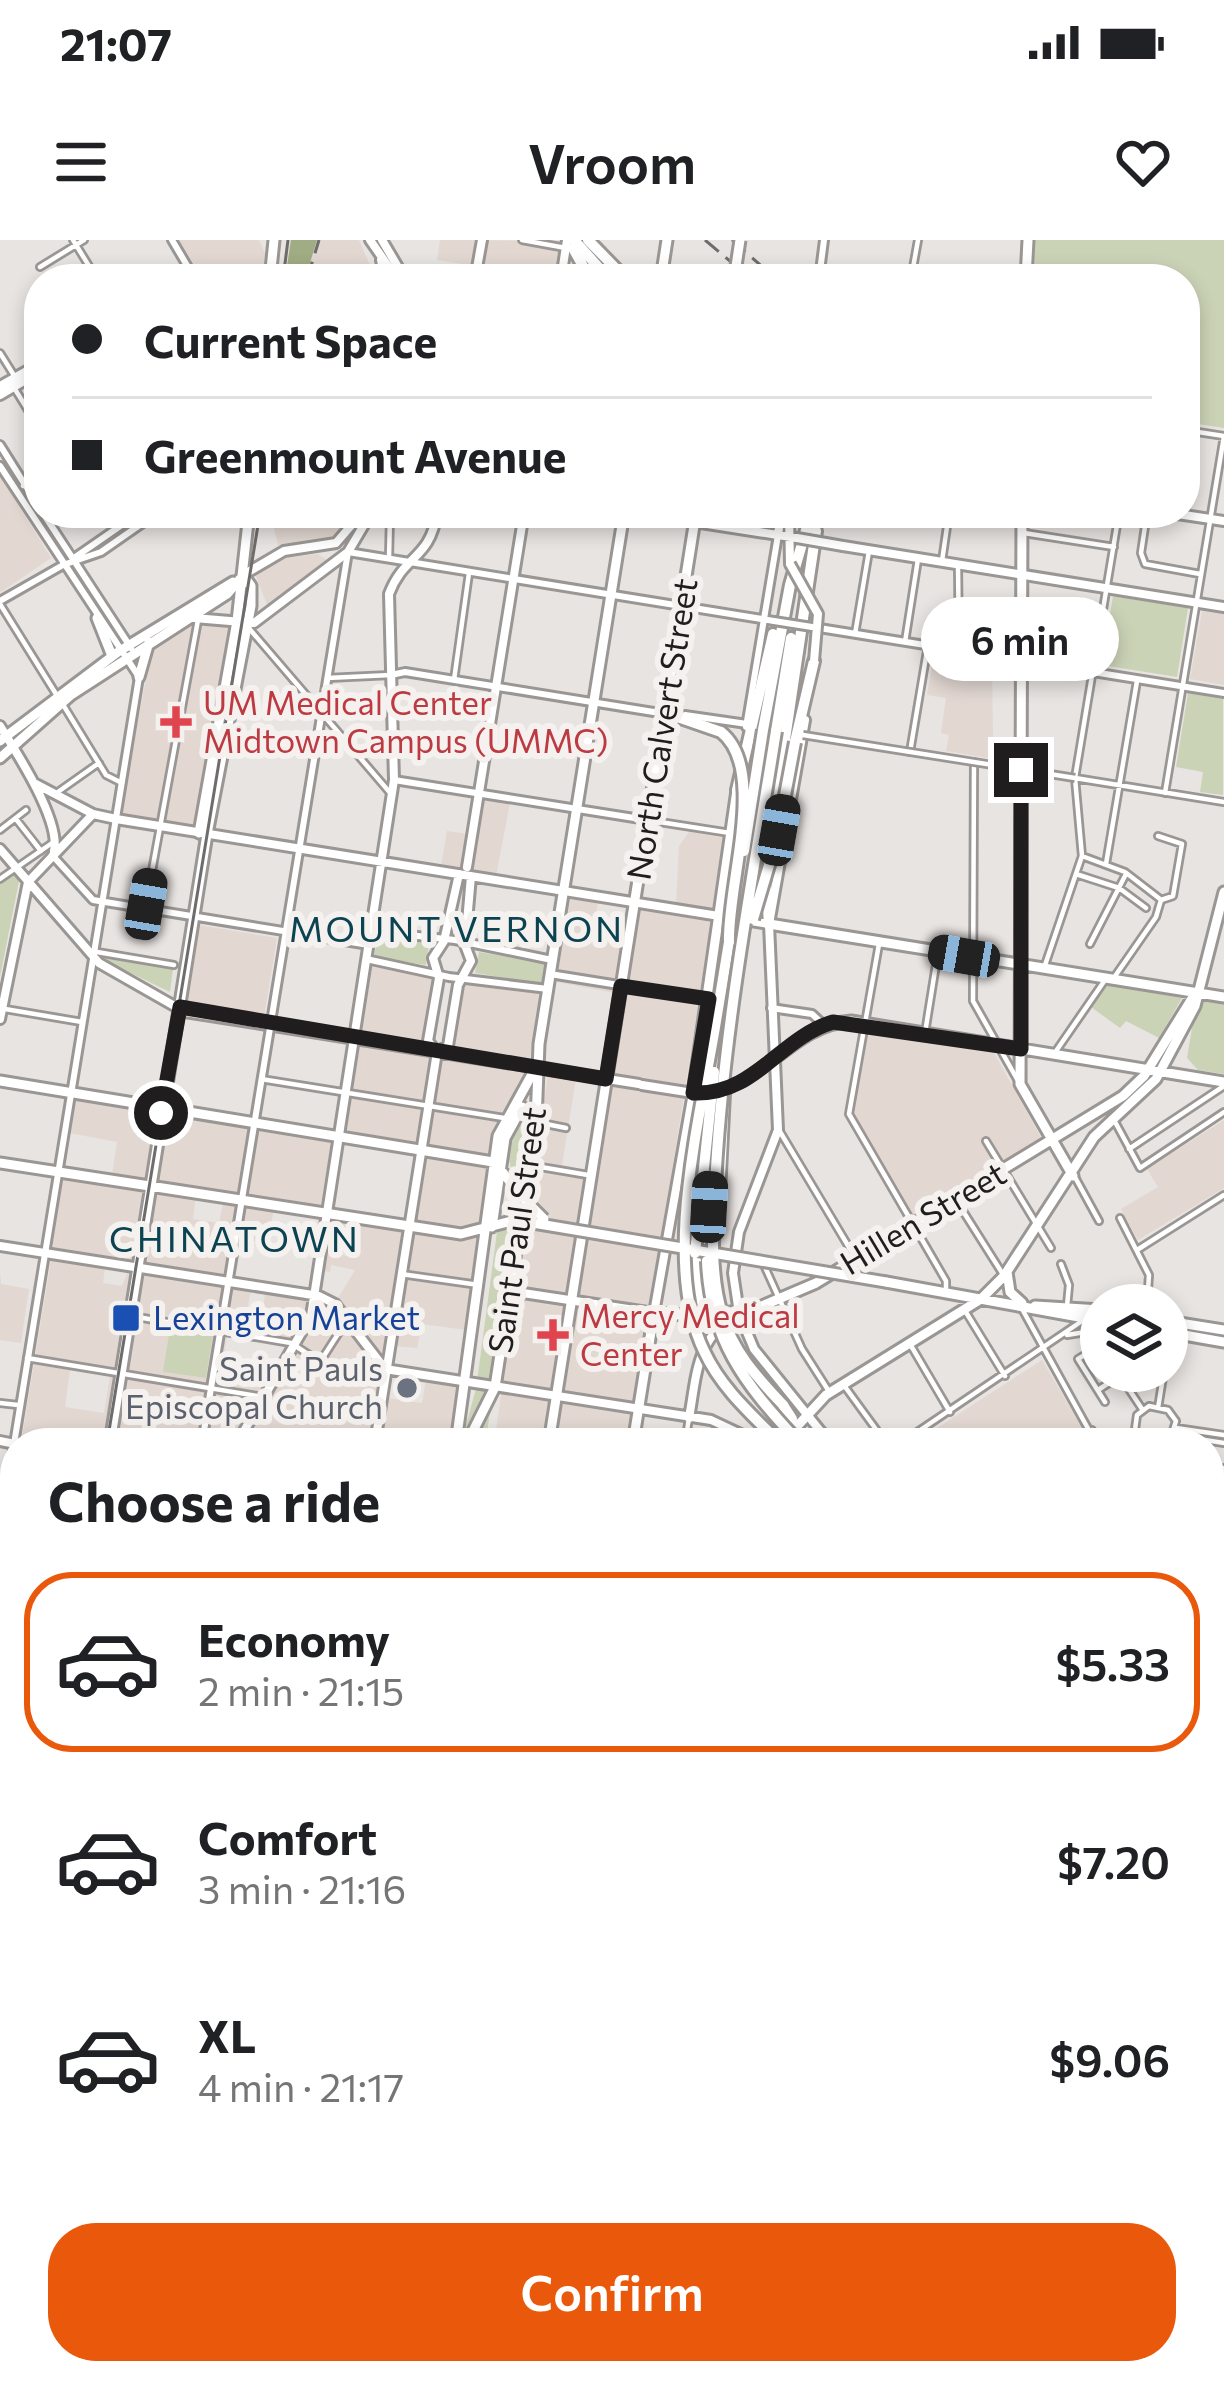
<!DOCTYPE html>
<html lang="en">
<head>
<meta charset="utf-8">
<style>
  :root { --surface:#fff; --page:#f2f2f2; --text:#202124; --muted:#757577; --line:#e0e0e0; --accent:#ea580c }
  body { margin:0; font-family:Commissioner,sans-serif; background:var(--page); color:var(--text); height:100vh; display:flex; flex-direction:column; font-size:45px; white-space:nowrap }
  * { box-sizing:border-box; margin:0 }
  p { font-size:39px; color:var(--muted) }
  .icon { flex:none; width:66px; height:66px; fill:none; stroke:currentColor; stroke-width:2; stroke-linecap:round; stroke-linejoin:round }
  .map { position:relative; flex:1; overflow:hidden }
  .sheet { position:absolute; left:0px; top:1188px; width:1224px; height:957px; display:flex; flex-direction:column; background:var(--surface); border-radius:48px 48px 0 0; box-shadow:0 6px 18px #0003 }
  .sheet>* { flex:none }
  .top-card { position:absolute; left:24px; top:24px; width:1176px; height:264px; border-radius:48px; box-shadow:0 6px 18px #0003; display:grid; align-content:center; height:264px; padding:0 48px; background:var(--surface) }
  .buttons { position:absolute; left:1080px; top:1044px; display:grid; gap:24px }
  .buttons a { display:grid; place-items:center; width:108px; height:108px; border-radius:50%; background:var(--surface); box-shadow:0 6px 18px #0003; font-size:60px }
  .end { position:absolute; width:54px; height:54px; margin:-27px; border:15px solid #1f1d1d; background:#fff; box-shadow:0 0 0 6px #fff }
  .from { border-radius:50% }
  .bubble { position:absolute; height:84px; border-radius:42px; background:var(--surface); box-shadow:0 6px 18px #0003; font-size:39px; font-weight:600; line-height:84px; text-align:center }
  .car { position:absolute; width:36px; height:72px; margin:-36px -18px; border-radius:15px; box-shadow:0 0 9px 3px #0007; background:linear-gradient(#222 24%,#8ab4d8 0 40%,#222 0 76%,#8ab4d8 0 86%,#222 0) }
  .top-card b { display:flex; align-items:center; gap:42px; height:114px; font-size:45px }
  .top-card b+b { border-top:3px solid var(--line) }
  .top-card i { width:30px; height:30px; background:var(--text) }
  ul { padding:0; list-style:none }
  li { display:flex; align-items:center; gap:36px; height:180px; margin:0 24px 18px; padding:0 24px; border:6px solid transparent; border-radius:48px }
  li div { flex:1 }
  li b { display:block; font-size:45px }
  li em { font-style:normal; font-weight:600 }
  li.selected { border-color:var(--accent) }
  li>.icon { width:108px; height:108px; stroke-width:1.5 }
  h2 { padding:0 48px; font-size:54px; line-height:144px }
  .primary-button { display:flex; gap:24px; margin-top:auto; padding:24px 48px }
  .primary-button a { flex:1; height:138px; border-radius:48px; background:var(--accent); color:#fff; font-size:48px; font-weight:600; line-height:138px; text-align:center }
  .status { display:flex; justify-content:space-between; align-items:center; height:84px; padding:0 60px; background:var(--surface); direction:ltr }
  .status svg { height:33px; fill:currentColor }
  header { display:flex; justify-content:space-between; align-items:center; height:156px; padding:0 48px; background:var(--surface); font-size:54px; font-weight:600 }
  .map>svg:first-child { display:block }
</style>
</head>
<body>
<div class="status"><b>21:07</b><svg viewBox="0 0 49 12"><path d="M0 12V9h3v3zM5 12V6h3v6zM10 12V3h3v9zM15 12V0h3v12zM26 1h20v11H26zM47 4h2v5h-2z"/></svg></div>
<header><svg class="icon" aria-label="menu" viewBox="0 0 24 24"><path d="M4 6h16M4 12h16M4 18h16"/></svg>Vroom<svg class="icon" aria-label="heart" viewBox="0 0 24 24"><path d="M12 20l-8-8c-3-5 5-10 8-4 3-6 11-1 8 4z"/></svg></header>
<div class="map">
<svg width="1224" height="2143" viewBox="0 0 1224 2143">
  <rect width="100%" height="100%" fill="#e8e4e2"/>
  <path fill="#e2d7d1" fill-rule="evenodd" d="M179 0H259L265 13 262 39H203Z
    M290 0H359L376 39H285Z
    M440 0 558 1V23L570 25 577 39H481L482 27 437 20Z
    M0 236 51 318 1 352 0 351Z
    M270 273H353L334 300 278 305Z
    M318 314 327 320 267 365 256 336 282 318Z
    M1202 371 1224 374V445L1190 439Z
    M206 381 231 386 197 587 121 574 152 406 188 383Z
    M934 413 992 421 993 499 988 500V518L946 511 949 495 941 493 946 458 927 455Z
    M484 558 510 563 496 636 441 626 447 591 477 595Z
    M689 592 724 598 712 668 676 663 679 606Z
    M569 657 598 661 594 688 601 689 603 682 627 686 630 666 712 678 629 1203H494L548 834 576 839 562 925 588 931 615 753 557 742Z
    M198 685 277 698 264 777 185 765Z
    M372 727 433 737 423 802 452 808 464 741 542 753 527 836 499 877 466 1090 422 1084 417 1108 394 1106 386 1158 422 1163 427 1133 461 1138 451 1203H244L326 1066 319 1063 320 1050 337 1060 355 1030 331 1025 330 1032 324 1031 334 969 351 971 343 1015 353 1018 361 973 407 981 418 914 345 902Z
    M867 792 994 813 1043 901 913 978 852 872Z
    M75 857 332 899 320 969 112 935 117 902 69 893Z
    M1224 880V948L1138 1000 1121 969 1158 947 1147 929Z
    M62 934 196 955 193 979 219 983 224 959 274 967 268 1003 239 999 233 1038 50 1009Z
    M51 1020 105 1028 103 1043 122 1046 128 1031 251 1050 242 1099 227 1097 224 1113 232 1114V1124L248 1126 255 1116 276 1129 232 1203H21ZM213 1095 206 1138 164 1132ZM70 1130 110 1136 104 1173 65 1167Z
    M0 1032 1 1044 29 1049 21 1103 0 1100Z
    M265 1052 308 1058 306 1080 289 1107 260 1102Z
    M1042 1120 1091 1203H914Z
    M0 1294 15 1296V1528L0 1525Z
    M1209 1869 1224 1872V2113L1209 2111Z"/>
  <path fill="#cbd3b7" d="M1035 0H1224V188L1185 182V39H1034Z
    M1113 356 1188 368 1177 437 1102 425Z
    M1188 453 1223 459V555L1200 552 1203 532 1176 527Z
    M14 635 19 641 0 737V644Z
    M378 695 429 704 426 725 374 717Z
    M479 712 545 723 541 744 475 733Z
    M106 718 173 729 170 752 108 722Z
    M1106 744 1182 758 1159 798 1126 781 1120 788 1091 767Z
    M1204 761 1224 764V834L1198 830 1187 818 1193 782Z
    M523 870 531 878 521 946C502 920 506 897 523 870Z
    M515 984 486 1201 461 1203 476 1149 497 992Z
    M170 1088 213 1095 206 1138 163 1132Z
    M525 2130H680L678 2143H522Z"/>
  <path fill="#a0ac83" d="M291 0H317L305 39H285Z"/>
  <path fill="#99c5df" stroke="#7493a5" stroke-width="3" d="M1209 2117 1224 2120V2135L1214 2133 1209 2143H790L783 2130H1209Z"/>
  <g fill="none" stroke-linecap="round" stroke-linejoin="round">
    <g stroke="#9a9694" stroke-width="10">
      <path id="minor" d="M73 0 97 39
        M522 0 566 8
        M40 27 84 0
        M911 39 918 0
        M0 113 15 137
        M13 146 39 188
        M1185 190 1224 196
        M23 246 39 237
        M1147 273 1141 313 1145 324 1200 334
        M1024 293 1114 307
        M389 318 390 276
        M942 321 949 273
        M958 326 959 410
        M0 364 56 454
        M247 386 392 555
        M855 394 869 311
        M905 402 918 319
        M327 438 391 435
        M454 440 469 333
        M62 463 106 535 122 543
        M910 512 928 405
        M974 522 973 761 1017 839
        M1075 538 1224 562
        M1165 553 1224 196
        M55 554 99 523
        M16 579 41 611
        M647 580 730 593
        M0 590 26 570
        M1082 616 1125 632 1160 659
        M1106 624 1137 441
        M1076 634 1119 648 1146 668
        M0 639 55 601
        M145 669 198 380
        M879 704 849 874 946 1041V1053
        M1090 704 1126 634
        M97 712 174 725
        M1044 728 1082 616 1075 538 1119 273
        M1113 739 1156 677 1161 660 1173 656 1182 604 1158 596
        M5 769 82 782
        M925 793 938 712
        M1054 814 1105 740
        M261 839 504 878
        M1114 880 1140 928 1224 872
        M536 882 566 888
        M779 890 856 1019
        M986 901 1051 1008
        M1129 909 1224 846
        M529 925 588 935
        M1076 939 1099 981
        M956 960 1004 1036
        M721 972 727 853
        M1120 978 1149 1035 1147 1065
        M1137 1010 1224 955
        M1061 1024 1069 1045 1067 1066
        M764 1025 802 1109 830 1153
        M401 1034 479 1045
        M1021 1067 1096 1203
        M964 1069 1005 1136
        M131 1076 291 1103 320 1122 347 1080
        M1067 1095 1092 1091 1101 1102
        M910 1104 950 1172
        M1101 1105 1078 1119 1105 1162
        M1167 1114 1170 1093
        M27 1118 263 1157
        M1117 1131 1142 1169
        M843 1144 886 1203
        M1098 1150 1118 1137
        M0 1163 18 1165
        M1158 1168 1164 1131
        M1176 1188 1224 1195
        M1174 1195 1224 1203
        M685 1203 689 1178
        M901 1203 1085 1079
        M1067 1203 1092 1190
        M1139 1203 1134 1197 1137 1175 1149 1166 1168 1170 1176 1181 1169 1203
        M1215 1298 1224 1364
        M1209 1319 1224 1228
        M0 1339 15 1341
        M1209 1349 1214 1409
        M1209 1459 1224 1458
        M1209 1566 1224 1562
        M1209 1675 1218 1708 1224 1709
        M1209 1740 1224 1736
        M1209 1789 1224 1792
        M1 1973 15 1975
        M15 2071 2 2091 15 2105
        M1209 2108 1224 2115
        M57 2130 78 2143
        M414 2130 496 2143
        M24 2143H25
        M515 2143 519 2130
        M686 2143 689 2130"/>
    </g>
    <g stroke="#9a9694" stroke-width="12">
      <path id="tertiary" d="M172 0 195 39
        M819 39 824 0
        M0 205 39 267
        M0 226 139 437 0 1290
        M43 273 131 408
        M74 318 139 273
        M0 361 63 325 101 312 157 273
        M813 387 1224 453
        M391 435 405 432 666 474
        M685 475 747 484
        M746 487 778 295
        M394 540 647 580
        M52 615 93 660 369 705
        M371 691 455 700 552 720
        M366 719 449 737 548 749
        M550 734 706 759
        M771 768 812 774 824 785
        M202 1203 348 312 774 381
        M0 1617 15 1620
        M1209 2033 1218 2034 1209 2095
        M221 2143 223 2130
        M338 2143 340 2130
        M1201 2143 1203 2130"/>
    </g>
    <g stroke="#9a9694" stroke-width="14">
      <path id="secondary" d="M370 0 397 39
        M382 0 405 39
        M381 20 385 39
        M475 39 482 0
        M561 39 567 0
        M0 146 39 124
        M0 155 39 132
        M637 273 797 298
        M789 273 790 324
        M1171 273 1224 281
        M778 295 781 273
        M843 306 1224 367
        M348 312 371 273
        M243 335 284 311 336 303 362 273
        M194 378 254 383 348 312
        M805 480 769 684 778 890 739 992 733 1033 739 1073 754 1109 830 1203
        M0 486C17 513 61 581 54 611
        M34 543 93 574 116 579 769 684
        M0 609 99 723 185 772 639 844
        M467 627 524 273
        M0 779 28 642 93 574
        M436 811 428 801 439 738 433 718 444 701 459 634
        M438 811 448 806 458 745 471 721 465 705 471 636
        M0 1006 319 1056 335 1064 385 1129
        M510 1051 654 1073 693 853 642 845
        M385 1129 711 1180 760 1203
        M689 1178C697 1133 696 1097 739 1073
        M0 1201 15 1204
        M237 1203 311 1076 394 540 389 354C404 314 430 320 437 273
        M375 1203 437 812
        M0 1289 15 1291
        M1209 1323 1224 1321
        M1209 1331 1224 1329
        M1209 1412 1224 1411
        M1209 1510 1224 1506
        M1209 1627 1224 1624
        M1224 1999 1218 2034 1224 2035
        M147 2143 149 2130"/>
    </g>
    <g stroke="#9a9694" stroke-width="15">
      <path id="primary" d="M270 39 274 0
        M661 39 667 0
        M1026 39 1028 0
        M1022 273 1020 844 1073 936
        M97 378 112 416
        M139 437 149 402
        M0 501 118 412 233 342
        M0 518 71 455 227 354 240 339
        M737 550 693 853C760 856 787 785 851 781L1224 842
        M199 593 237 381 249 273
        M769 684 1224 757
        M0 841 493 922
        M0 923 461 994 515 980
        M501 930 519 954
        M492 987 505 898 522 867 536 877
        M1007 1032 1010 1052 1022 1063
        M886 1042 1101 1081
        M1035 1066 1101 1070
        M715 1074 755 1069 816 1043 1123 856 1144 836 1196 752
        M1167 1081 1224 1090
        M1167 1092 1224 1102
        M790 1194 826 1155 981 1059 1004 1036 1094 897 1156 839 1195 766 1224 652
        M110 1203 207 594 251 366V346L243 335
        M456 1203 498 896 536 827
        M467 1203 495 1147 536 882 539 804 624 273
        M549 1203 696 273
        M633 1203 654 1073 699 1076
        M0 1433 15 1435
        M0 1532 15 1535
        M1209 1869 1224 1872
        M1209 1952 1224 1954
        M694 2130 708 2143
        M708 2130 719 2143"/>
    </g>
    <g stroke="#9a9694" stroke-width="16">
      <path id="motorway" d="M574 0 609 39
        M588 0 626 39
        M573 8 590 39
        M669 474 721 492
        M763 490 790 345 811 273
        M776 491 791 398
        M795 502 814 421
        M737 550 773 394
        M767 620 816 291
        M766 639 769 684
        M716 781 729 702
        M695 1013 702 1076
        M707 1018 709 970
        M783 1165 792 1179 789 1196
        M0 1809 15 1715
        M0 1889 15 1798"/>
    </g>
    <use href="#minor" stroke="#fff" stroke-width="4.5"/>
    <use href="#tertiary" stroke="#fff" stroke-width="6"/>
    <use href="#secondary" stroke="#fff" stroke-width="8"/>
    <use href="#primary" stroke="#fff" stroke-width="9"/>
    <use href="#motorway" stroke="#fff" stroke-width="10"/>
    <path stroke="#6f6c6c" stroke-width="3" d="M283 39 288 0
      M107 1203 260 273
      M0 1748 15 1672"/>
    <path stroke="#6f6c6c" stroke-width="3" stroke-dasharray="18 9" stroke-linecap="butt" d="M705 0 751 39
      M732 0 776 39
      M307 39 319 0"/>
    <g stroke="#9a9694" stroke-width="10" stroke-linecap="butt">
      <path id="minor-bridge" d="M803 495 1075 538"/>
    </g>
    <g stroke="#9a9694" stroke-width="12" stroke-linecap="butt">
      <path id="tertiary-bridge" d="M774 381 812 387"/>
    </g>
    <g stroke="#9a9694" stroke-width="14" stroke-linecap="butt">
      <path id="secondary-bridge" d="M797 298 843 306
        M790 324 818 374 814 421"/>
    </g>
    <g stroke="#9a9694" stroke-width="15" stroke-linecap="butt">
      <path id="primary-bridge" d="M734 39 740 0
        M519 954 544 979
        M515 980 886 1042"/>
    </g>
    <g stroke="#9a9694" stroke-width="16" stroke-linecap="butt">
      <path id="motorway-bridge" d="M776 491C753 636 725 781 716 928 714 975 708 1028 722 1074 733 1112 757 1137 783 1165
        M721 492C768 529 727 645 729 702
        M744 611 763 490
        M753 679 777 598 795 502
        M716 781C701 875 661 1022 704 1111 721 1148 752 1175 780 1203
        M695 1013 714 832
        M707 1021C710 1099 744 1143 795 1198"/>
    </g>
    <use href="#minor-bridge" stroke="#fff" stroke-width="4.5"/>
    <use href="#tertiary-bridge" stroke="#fff" stroke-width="6"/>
    <use href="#secondary-bridge" stroke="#fff" stroke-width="8"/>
    <use href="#primary-bridge" stroke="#fff" stroke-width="9"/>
    <use href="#motorway-bridge" stroke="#fff" stroke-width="10"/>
  </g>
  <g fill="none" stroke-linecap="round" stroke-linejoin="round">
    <path stroke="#1f1d1d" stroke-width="15" d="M161 873 180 767 606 839 621 746 709 759 693 853C755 856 779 798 833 782L1021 809V530"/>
  </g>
  <g fill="#e0444e" stroke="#f5f1ef" stroke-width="4.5">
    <path d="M170 464h12v12h12v12h-12v12h-12v-12h-12v-12h12z"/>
    <path d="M547 1077h12v12h12v12h-12v12h-12v-12h-12v-12h12z"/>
  </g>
  <rect fill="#1a4fb4" stroke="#f5f1ef" stroke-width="4.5" x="111" y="1063" width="30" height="30" rx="6"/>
  <circle fill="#6b7280" stroke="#f5f1ef" stroke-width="4.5" cx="407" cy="1148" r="12"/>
  <g text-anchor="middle" stroke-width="12" stroke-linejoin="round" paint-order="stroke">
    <g font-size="33" fill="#be3a42" stroke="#f5f1ef" text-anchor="start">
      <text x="203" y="475">UM Medical Center<tspan x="203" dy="38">Midtown Campus (UMMC)</tspan></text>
      <text x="580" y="1088">Mercy Medical<tspan x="580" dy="38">Center</tspan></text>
    </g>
    <g font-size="33" fill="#1f1d1d" stroke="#f5f1ef">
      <text transform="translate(662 489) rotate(-81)" y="12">North Calvert Street</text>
      <text transform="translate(923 978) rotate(-31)" y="12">Hillen Street</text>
      <text transform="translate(517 990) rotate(-82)" y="12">Saint Paul Street</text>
    </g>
    <g font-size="33" fill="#164399" stroke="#f5f1ef" text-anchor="start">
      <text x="153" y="1090">Lexington Market</text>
    </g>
    <g font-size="33" fill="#5b616d" stroke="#f5f1ef" text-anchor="end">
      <text x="383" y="1141">Saint Pauls<tspan x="383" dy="38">Episcopal Church</tspan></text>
    </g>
    <g font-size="36" letter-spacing="3" fill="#0b4352" stroke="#f5f1ef">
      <text x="457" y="702">MOUNT VERNON</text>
      <text x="235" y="1012">CHINATOWN</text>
    </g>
  </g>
</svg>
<div class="buttons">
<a><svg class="icon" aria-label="layers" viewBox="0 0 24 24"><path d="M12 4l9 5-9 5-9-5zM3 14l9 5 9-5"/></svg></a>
</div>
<i class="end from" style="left:161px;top:873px"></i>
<i class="end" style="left:1021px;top:530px"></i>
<div class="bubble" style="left:921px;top:357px;width:198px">6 min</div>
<i class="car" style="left:779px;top:590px;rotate:10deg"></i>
<i class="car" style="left:146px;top:664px;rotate:10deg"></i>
<i class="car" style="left:964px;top:716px;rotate:280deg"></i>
<i class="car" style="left:709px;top:967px;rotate:3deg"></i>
<div class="top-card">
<b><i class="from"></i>Current Space</b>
<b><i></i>Greenmount Avenue</b>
</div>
<section class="sheet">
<h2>Choose a ride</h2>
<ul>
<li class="selected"><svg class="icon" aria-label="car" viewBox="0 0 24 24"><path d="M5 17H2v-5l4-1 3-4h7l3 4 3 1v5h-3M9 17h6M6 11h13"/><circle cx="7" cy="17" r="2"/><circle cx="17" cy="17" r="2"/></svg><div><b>Economy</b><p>2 min · 21:15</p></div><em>$5.33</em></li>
<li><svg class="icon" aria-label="car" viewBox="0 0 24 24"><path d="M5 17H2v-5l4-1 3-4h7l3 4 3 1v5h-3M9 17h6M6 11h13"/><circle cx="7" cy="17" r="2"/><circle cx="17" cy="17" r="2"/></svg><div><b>Comfort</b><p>3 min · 21:16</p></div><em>$7.20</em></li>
<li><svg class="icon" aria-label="car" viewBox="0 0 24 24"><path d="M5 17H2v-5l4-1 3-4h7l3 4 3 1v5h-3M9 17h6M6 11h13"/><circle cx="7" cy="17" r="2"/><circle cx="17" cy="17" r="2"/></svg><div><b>XL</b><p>4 min · 21:17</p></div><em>$9.06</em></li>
</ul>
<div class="primary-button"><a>Confirm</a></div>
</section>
</div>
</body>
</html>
